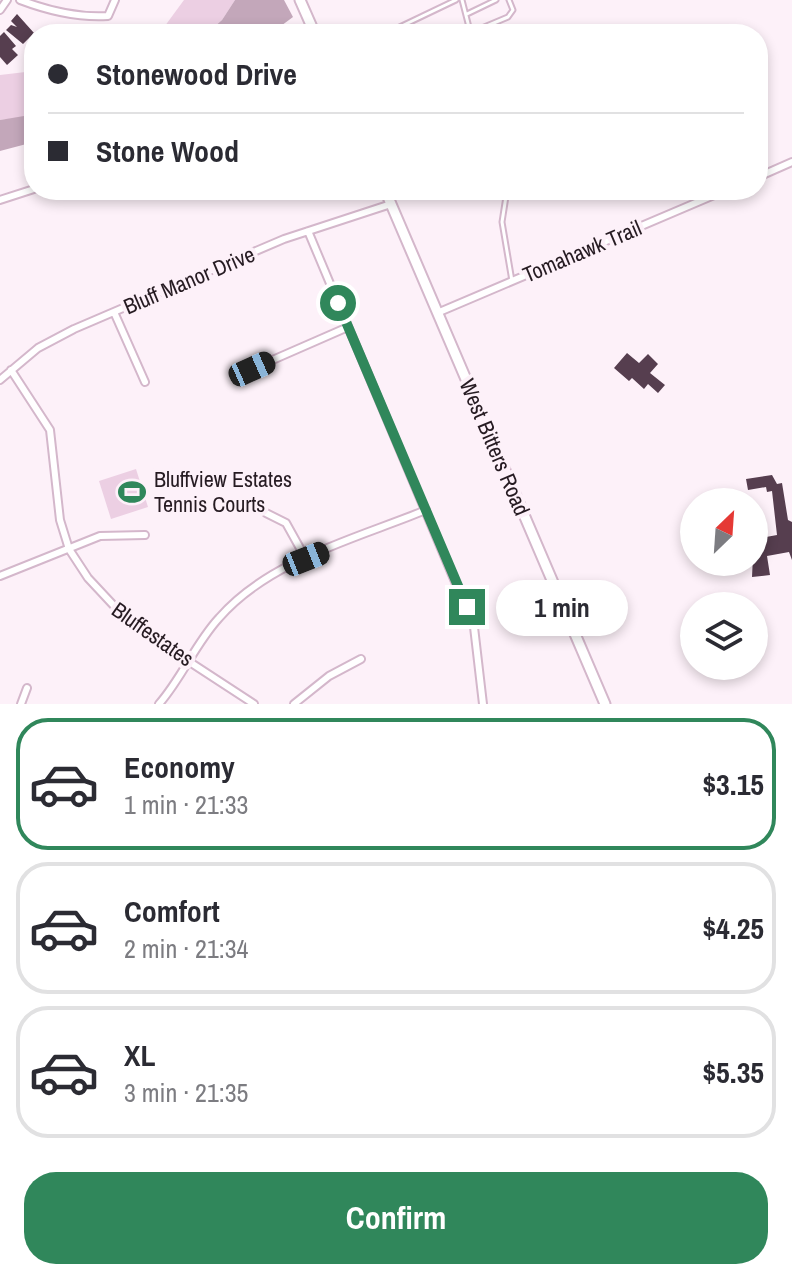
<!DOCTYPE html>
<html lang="en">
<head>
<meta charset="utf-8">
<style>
  :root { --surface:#fff; --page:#f2f2f3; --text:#2b2b33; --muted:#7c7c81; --line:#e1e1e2; --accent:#30875b }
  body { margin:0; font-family:"Archivo Narrow",sans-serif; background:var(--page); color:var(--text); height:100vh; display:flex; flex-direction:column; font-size:30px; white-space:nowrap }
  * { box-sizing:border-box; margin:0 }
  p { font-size:26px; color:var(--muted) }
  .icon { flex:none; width:44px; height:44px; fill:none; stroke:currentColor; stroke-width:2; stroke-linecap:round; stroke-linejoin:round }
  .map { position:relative; height:704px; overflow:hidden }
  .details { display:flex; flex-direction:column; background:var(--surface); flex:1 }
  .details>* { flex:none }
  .guide { position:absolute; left:24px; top:24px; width:744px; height:176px; border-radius:32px; box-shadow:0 4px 12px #0003; display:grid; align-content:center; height:176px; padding:0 24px; background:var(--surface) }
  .needle { width:52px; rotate:25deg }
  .tools { position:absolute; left:680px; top:488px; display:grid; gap:16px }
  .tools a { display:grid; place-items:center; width:88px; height:88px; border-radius:50%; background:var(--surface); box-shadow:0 4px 12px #0003; font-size:40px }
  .end { position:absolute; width:36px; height:36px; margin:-18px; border:10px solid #30875b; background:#fff; box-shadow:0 0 0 4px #fff }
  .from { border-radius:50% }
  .bubble { position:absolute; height:56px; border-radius:28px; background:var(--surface); box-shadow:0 4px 12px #0003; font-size:26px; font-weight:700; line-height:56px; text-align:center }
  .car { position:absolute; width:24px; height:48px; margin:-24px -12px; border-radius:10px; box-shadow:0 0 6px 2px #0007; background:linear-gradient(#222 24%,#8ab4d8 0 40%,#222 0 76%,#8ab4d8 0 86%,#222 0) }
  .guide b { display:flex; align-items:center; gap:28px; height:76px; font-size:30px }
  .guide b+b { border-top:2px solid var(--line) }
  .guide i { width:20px; height:20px; background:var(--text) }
  ul { padding:14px 0 0; list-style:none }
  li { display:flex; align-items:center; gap:24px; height:132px; margin:0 16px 12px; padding:0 8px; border:4px solid var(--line); border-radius:32px }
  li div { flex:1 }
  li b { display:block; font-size:30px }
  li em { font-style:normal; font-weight:700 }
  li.on { border-color:var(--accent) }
  li>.icon { width:72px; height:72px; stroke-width:1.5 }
  .primary-button { display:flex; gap:16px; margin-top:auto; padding:16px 24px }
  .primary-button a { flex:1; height:92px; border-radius:32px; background:var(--accent); color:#fff; font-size:32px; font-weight:700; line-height:92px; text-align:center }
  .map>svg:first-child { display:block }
</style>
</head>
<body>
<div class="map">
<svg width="792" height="704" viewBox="0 0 792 704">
  <rect width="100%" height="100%" fill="#fdf1f9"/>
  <path fill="#eccfe3" d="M184 0H235L222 20 206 34H159Z
    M34 71V116L0 120V75Z
    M136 469 148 507 111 519 99 481Z"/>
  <path fill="#c3a7ba" d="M235 0H284L293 17 270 34H206L222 20Z
    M30 115 34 116V142L0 151V120Z"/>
  <path fill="#563e4f" d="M17 14 34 33 23 44 6 30 11 25 17 27 11 21Z
    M4 32 16 46 12 49 18 55 7 65 0 57V36Z
    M627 353 639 363 648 354 658 364 650 373 665 385 658 393 648 384 644 389 632 378 629 381 614 368Z
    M772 475 777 484 782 483 788 520 792 522V560L789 552 767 556 770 575 752 577 754 535 760 534 761 538 777 535 772 491 767 492 766 487 748 490 746 479Z"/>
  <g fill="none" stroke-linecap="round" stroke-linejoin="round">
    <g stroke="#d4b7cb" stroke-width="7">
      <path id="service" d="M462 0 470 31
        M467 14 496 0
        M470 33 508 17 513 10 509 0
        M385 34 456 0
        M507 190 502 222 512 281"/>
    </g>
    <g stroke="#d4b7cb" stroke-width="10">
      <path id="minor" d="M20 0C49 11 77 18 108 16L115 0
        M0 10 7 0
        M758 177 792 162
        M0 200 34 189
        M308 231 474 627 483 704
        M114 312 145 382
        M437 313 726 190
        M252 369 348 327
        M11 370 50 430 60 520 69 549 88 578 130 623 254 704
        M0 380 38 348 74 329 284 239 391 204
        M266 513 286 523 306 559
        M0 576 100 536 145 535
        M21 704 27 688
        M159 704C182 678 195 644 219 618 269 560 358 538 426 510
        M294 704 329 676 361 659"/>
    </g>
    <g stroke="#d4b7cb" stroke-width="13">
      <path id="secondary" d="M300 0 315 34
        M385 190 605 704"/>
    </g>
    <use href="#service" stroke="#fff" stroke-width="3"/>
    <use href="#minor" stroke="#fff" stroke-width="6"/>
    <use href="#secondary" stroke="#fff" stroke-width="9"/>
  </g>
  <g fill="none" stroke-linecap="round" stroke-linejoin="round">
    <path stroke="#30875b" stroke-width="10" d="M338 303 467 607"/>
  </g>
  <defs>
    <g id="stadium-bare" transform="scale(2.16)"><path d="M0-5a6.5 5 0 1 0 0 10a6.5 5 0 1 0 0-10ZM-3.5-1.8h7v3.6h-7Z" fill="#30875b" stroke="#fdf1f9" stroke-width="2.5" paint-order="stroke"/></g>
  </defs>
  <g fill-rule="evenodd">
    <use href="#stadium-bare" x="132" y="492"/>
  </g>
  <g text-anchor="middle" stroke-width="8" stroke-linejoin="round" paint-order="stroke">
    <g font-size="22" fill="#261b22" stroke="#fdf1f9">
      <text transform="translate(582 251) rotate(-23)" y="8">Tomahawk Trail</text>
      <text transform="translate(189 280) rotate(-23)" y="8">Bluff Manor Drive</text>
      <text transform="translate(495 447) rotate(67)" y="8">West Bitters Road</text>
      <text transform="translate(153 634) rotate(35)" y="8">Bluffestates</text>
    </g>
    <g font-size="22" fill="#261b22" stroke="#fdf1f9" text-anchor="start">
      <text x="154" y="487">Bluffview Estates<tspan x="154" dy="25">Tennis Courts</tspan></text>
    </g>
  </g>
</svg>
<div class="tools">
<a><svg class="needle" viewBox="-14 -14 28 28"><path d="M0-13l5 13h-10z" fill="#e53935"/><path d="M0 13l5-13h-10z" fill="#7c7c81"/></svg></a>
<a><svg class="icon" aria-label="layers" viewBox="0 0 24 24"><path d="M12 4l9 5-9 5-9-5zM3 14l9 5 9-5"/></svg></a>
</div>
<i class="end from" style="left:338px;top:303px"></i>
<i class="end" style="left:467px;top:607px"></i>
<div class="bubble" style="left:496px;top:580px;width:132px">1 min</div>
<i class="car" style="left:252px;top:369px;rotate:66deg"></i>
<i class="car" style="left:306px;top:559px;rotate:68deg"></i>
<div class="guide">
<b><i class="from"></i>Stonewood Drive</b>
<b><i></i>Stone Wood</b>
</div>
</div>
<section class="details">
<ul>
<li class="on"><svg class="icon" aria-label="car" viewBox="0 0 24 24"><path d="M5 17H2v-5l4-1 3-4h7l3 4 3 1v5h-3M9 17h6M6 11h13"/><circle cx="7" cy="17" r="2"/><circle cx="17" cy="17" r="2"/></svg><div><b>Economy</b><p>1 min · 21:33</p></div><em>$3.15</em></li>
<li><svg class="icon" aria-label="car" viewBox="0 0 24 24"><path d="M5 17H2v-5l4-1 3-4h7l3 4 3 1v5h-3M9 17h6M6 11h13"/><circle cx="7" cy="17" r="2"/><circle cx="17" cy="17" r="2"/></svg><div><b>Comfort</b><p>2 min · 21:34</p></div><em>$4.25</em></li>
<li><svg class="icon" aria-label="car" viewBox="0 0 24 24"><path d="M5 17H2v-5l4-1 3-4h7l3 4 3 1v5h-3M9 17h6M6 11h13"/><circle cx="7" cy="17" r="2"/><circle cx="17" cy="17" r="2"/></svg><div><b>XL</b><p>3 min · 21:35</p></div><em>$5.35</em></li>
</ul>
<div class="primary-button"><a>Confirm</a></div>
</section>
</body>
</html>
